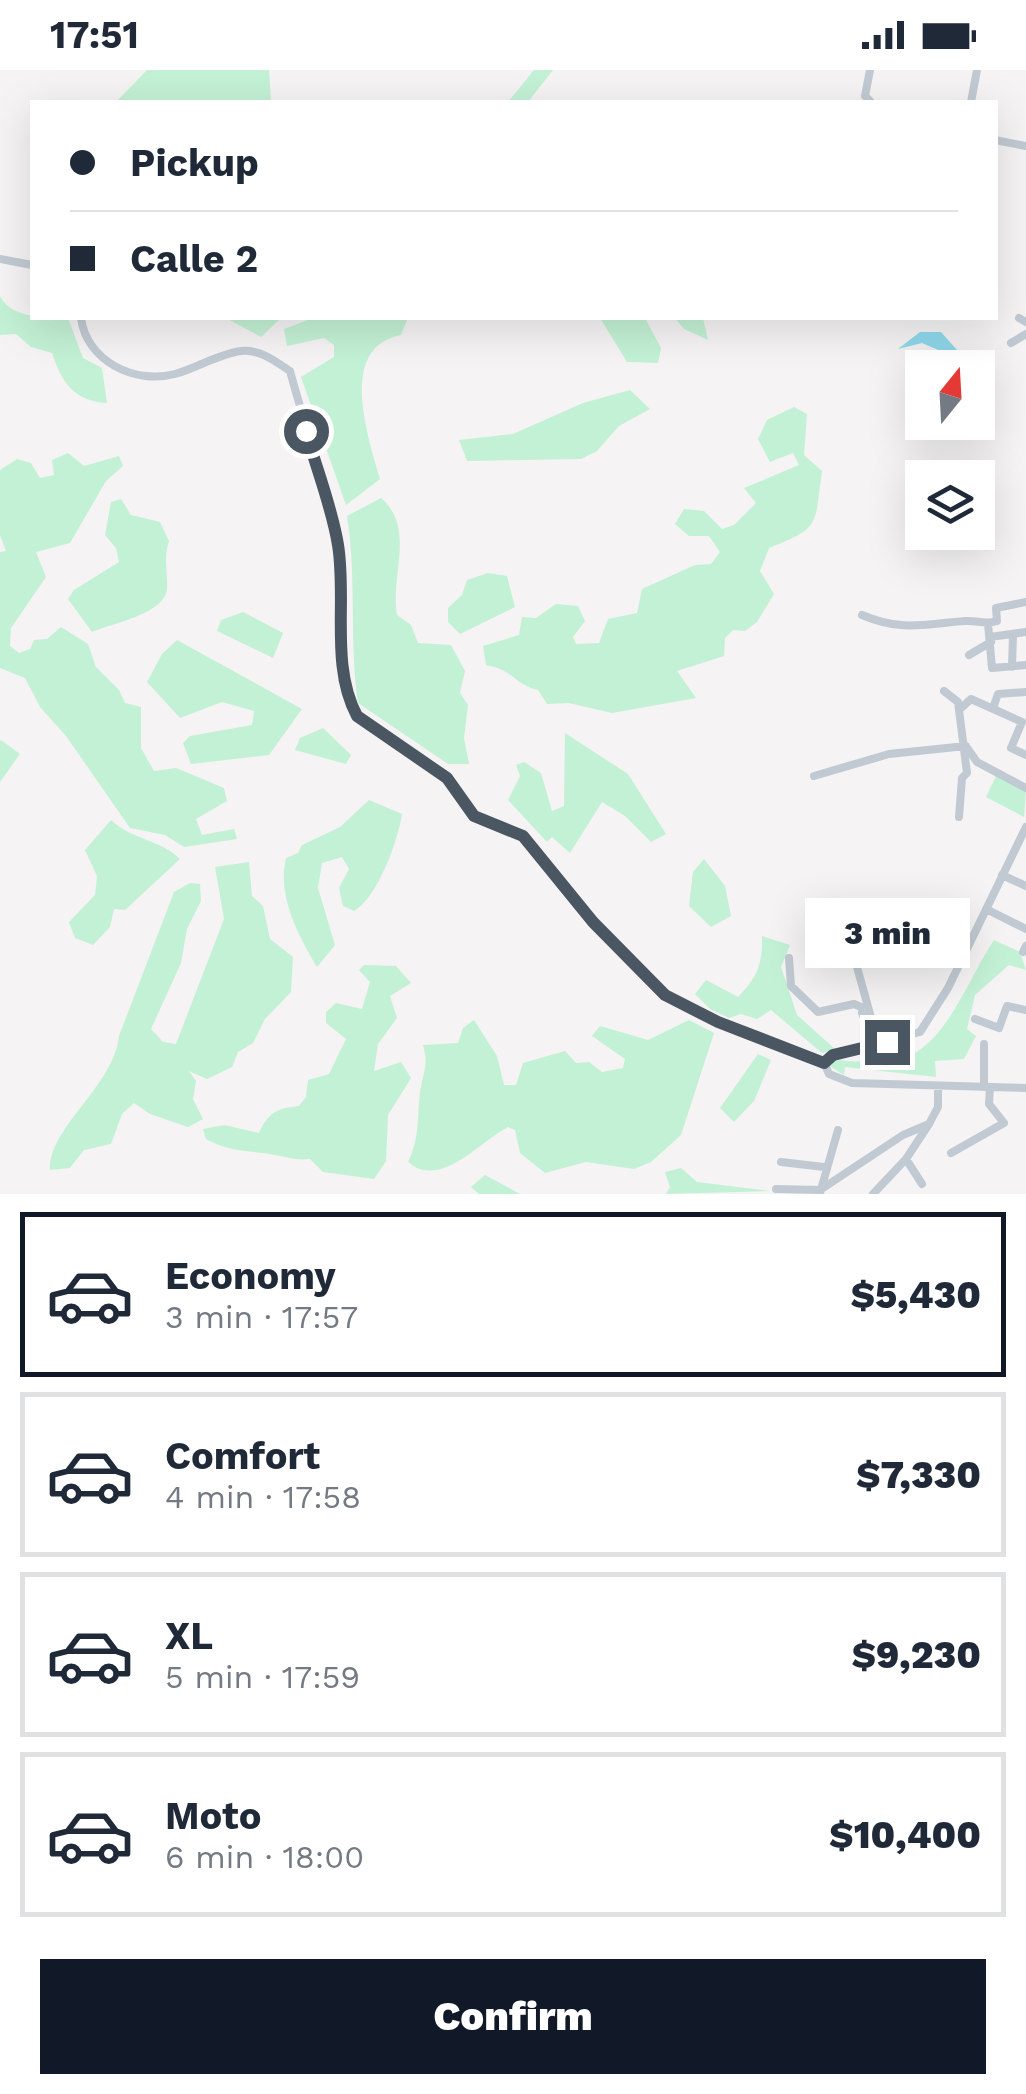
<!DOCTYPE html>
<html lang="en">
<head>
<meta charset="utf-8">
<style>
  :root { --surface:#fff; --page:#f6f6f7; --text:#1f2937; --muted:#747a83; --line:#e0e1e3; --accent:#111827 }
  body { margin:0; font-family:"Work Sans",sans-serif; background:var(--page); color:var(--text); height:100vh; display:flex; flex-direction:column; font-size:38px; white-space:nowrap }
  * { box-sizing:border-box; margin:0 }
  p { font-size:32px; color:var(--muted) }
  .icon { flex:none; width:55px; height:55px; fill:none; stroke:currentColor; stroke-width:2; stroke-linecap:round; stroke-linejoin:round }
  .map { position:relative; height:1124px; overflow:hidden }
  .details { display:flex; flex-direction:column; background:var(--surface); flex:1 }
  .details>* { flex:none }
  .hud { position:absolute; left:30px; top:30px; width:968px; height:220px; border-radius:0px; box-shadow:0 10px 40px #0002; display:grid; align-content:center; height:220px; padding:0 40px; background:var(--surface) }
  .needle { width:65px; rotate:18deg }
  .buttons { position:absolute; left:905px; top:280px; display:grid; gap:20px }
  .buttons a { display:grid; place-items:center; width:90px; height:90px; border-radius:0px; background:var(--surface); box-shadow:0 10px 40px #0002; font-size:50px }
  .end { position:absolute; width:45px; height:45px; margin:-22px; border:12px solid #4a5661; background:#fff; box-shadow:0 0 0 5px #fff }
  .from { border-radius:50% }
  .bubble { position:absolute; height:70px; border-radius:0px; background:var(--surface); box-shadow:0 10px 40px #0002; font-size:32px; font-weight:800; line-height:70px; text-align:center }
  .hud b { display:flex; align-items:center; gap:35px; height:95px; font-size:38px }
  .hud b+b { border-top:2px solid var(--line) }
  .hud i { width:25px; height:25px; background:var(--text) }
  ul { padding:18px 0 0; list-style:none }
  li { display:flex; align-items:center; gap:30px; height:165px; margin:0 20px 15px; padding:0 20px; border:5px solid var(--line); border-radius:0px }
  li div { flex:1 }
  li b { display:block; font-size:38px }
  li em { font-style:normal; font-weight:800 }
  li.active { border-color:var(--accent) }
  li>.icon { width:90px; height:90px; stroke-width:1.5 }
  .button { display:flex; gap:20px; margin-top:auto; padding:20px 40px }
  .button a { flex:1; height:115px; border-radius:0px; background:var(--accent); color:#fff; font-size:40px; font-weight:800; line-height:115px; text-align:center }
  .status { display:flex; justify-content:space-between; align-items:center; height:70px; padding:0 50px; background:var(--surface); direction:ltr }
  .status svg { height:28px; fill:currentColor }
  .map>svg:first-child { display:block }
</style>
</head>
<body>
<div class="status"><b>17:51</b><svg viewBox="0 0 49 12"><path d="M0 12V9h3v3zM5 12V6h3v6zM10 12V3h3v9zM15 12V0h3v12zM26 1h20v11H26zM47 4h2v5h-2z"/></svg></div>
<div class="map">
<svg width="1026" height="1124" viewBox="0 0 1026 1124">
  <rect width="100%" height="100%" fill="#f5f3f3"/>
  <path fill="#c3f1d5" d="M147 0H269L271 32H116Z
    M534 0H553L528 32H508Z
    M0 226C11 249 46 247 68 248L83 288 102 298 107 333C74 331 62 313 52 283L31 277 16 264 0 265Z
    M226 248H293L279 250 261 267Z
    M313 248H408L401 265C337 277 368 367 380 409L346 435 301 307 334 287V275L324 268 287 276 284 259Z
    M600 248H645L661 278 658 293 627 292Z
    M675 248H703L708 270 684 259Z
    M630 320 650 339 619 356 597 381 581 389 467 391 459 370 513 364 583 333Z
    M794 337 807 344 804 385 822 401C814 456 822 457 769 478L760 501 774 524 757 552 745 561 733 560 725 568 724 586 677 601 696 628 612 643 569 633 547 634 538 620C513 614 516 601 486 595L483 576 519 565 522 547 536 548 556 534 578 536 585 551 573 567 576 574 599 573 608 549 637 543 642 519 695 495 711 494 720 482 709 466H689L675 454 684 439 704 441 722 459 734 455 756 433 744 418 799 395 793 383 770 392 758 369 767 350Z
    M68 383 84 396 119 386 123 396 106 411 70 473 36 482 46 507 11 558 10 576 19 583 30 579 34 570 47 569 61 557 88 574 96 597 119 620 125 633 141 637V678L154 701 176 698 224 718 227 731 196 749 202 765 234 759 237 769 184 777 165 765 130 758 66 666 40 637 25 608 0 598V482L6 481 0 465V400L17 389 31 393 40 408 54 405 52 390Z
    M381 428C416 458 390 506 397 545L411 555 418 573 451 575 465 601 460 623 468 635 464 668 469 694H448L358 633C349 570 357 508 347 446Z
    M121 429 131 445 160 452 169 471C163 489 168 501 167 519 165 544 110 554 92 562L68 529 74 520 119 492 116 478 105 465 111 432Z
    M488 503 507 506 515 537 460 564 448 552V538L462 525 467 510Z
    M243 542 283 563 273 588 217 561 221 550Z
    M177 570 302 639 269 685 191 694 183 673 190 666 252 655 254 641 222 632 180 648 147 612 162 584Z
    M323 658 351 685 346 694 295 680 300 668Z
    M565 663 628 704 666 764 651 772 625 746 602 732 570 783 552 767 547 772 508 730 520 706 516 695 524 692 541 703 552 741 564 736Z
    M1 670 20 684 0 712V671Z
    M996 706 1026 721 1024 747 986 727Z
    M369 730 402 744C398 771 377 828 354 841L343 836 339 818 349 799 342 787 322 793 318 818 335 875 317 897C298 865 277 826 286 788L298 783 302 775 340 757Z
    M111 750C134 771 160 769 180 789L125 840 114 839 110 857 93 875 75 868 69 852 95 825 97 806 85 780Z
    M704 789 725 816 731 846 711 857 689 836 693 802Z
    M249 792 252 826 263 836 270 869 293 887 291 922 265 949 253 973 238 982 232 997 207 1009 189 1001 196 1011 193 1029 203 1049 188 1057 150 1044 134 1033 122 1044 111 1074 84 1080 70 1098 50 1100C48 1058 114 1016 119 966L174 822 190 813 200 814 201 831 187 859 181 893 151 959 163 972 176 974 224 849 215 797Z
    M762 866 790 875 781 897 797 945 835 979 822 983 771 940 757 949 741 944 729 948 710 939 695 924 706 910 738 927C757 908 763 893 762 866Z
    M994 870 1020 882 1026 900 1009 895 975 925 967 959 976 966 964 989 935 991 936 1007 845 997 844 1005 828 995 838 989C850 993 857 990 869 992 940 1001 961 919 994 870Z
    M364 895 396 896 411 913 390 926 397 948 378 974 374 1001 401 992 411 1008 388 1045 386 1091 374 1109 323 1102 310 1089C293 1091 285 1086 269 1084 244 1080 230 1082 206 1069L203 1059 224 1055 259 1063C268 1043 277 1038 299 1036L306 1027 308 1010 329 1004 346 969 326 953V942L336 933 362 939 370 912 359 900Z
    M474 950 497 986 504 1015H516L523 993 565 981 576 993 589 992 602 1002 623 998 625 989 592 966 600 956 648 970 689 950 714 963 681 1065 651 1092 634 1099 586 1092 545 1103 520 1083 515 1060 508 1057C479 1072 440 1120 408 1092 420 1067 417 1049 420 1022 423 1002 429 995 423 975L458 973 463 958Z
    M758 984 771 990 754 1031 734 1052 720 1038Z
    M681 1098 697 1112 770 1121 666 1124 670 1117 665 1102Z
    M485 1105 520 1124H479L471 1117Z"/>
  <path fill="#90daee" d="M920 262H941L957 280 952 286 922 273 898 279Z"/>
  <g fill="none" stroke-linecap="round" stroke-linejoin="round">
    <path stroke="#c1cad2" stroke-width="8" d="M870 0 865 26 871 32
      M971 32 977 0
      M995 70 1026 76
      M0 189 32 195
      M81 248C86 290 134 315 175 304 197 298 218 284 241 281 260 279 275 291 290 301 305 357 326 415 338 472 349 528 329 594 357 646L447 708 473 746 523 766 593 851 665 925 718 952 824 993
      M1019 248 1026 252
      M1011 273 1026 264
      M862 545C902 562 924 554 965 551 977 550 985 555 997 551L996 538 1026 532
      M988 554 992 598 1026 595
      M990 567 1026 562
      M969 585 991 572
      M1012 597 1013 565
      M944 621 958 632 967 703 962 708 959 747
      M993 638 998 624 1026 622
      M960 639 971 629 1022 652
      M1022 652 1011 678 1026 685
      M968 679 977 692 1026 718
      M814 706 889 684 966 676
      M1002 805 1026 816
      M986 839 1026 859
      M1023 882 1026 876
      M789 888 791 916 818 942 854 934 861 937
      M857 897 872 951 878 955 905 950
      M862 943 876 975
      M975 949 999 958 1007 936 1026 940
      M824 993 833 985 920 962 948 918 1026 757
      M824 993 829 1004 852 1013 1026 1018
      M984 1017V974
      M951 1083 1004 1053 989 1034 990 1017
      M906 1089 922 1114
      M781 1092 824 1097
      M776 1119 820 1120 903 1065 929 1054 938 1037V1018
      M820 1123 838 1060
      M873 1124 906 1089 929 1054"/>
  </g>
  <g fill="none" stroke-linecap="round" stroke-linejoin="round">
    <path stroke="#4a5661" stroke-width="12" d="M306 361C316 398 332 437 338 475 347 530 330 596 357 646L447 708 474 746 523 766 593 852 665 925 718 952 824 993 833 985 887 972"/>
  </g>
</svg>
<div class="buttons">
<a><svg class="needle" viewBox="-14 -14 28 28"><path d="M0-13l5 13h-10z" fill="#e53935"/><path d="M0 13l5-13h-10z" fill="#747a83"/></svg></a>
<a><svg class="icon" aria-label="layers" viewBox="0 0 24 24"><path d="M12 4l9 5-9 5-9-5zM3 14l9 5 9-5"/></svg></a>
</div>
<i class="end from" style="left:306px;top:361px"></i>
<i class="end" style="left:887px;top:972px"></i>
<div class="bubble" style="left:805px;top:828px;width:165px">3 min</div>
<div class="hud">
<b><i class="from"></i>Pickup</b>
<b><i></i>Calle 2</b>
</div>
</div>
<section class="details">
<ul>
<li class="active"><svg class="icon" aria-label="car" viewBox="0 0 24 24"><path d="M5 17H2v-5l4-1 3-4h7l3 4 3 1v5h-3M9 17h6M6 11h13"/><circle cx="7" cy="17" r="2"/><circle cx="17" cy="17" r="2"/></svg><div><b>Economy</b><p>3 min · 17:57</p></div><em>$5,430</em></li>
<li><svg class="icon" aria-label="car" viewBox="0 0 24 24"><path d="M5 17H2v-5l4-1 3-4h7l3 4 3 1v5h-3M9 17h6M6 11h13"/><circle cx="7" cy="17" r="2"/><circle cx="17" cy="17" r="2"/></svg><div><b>Comfort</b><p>4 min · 17:58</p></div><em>$7,330</em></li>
<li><svg class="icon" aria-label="car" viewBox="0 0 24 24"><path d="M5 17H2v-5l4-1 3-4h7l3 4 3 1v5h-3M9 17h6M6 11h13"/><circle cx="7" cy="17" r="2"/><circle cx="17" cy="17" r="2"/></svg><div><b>XL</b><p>5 min · 17:59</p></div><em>$9,230</em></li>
<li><svg class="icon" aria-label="car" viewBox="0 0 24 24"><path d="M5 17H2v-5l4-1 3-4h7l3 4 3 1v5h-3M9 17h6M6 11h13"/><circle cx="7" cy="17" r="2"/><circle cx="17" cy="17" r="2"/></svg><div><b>Moto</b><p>6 min · 18:00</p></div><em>$10,400</em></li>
</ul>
<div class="button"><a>Confirm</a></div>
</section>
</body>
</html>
